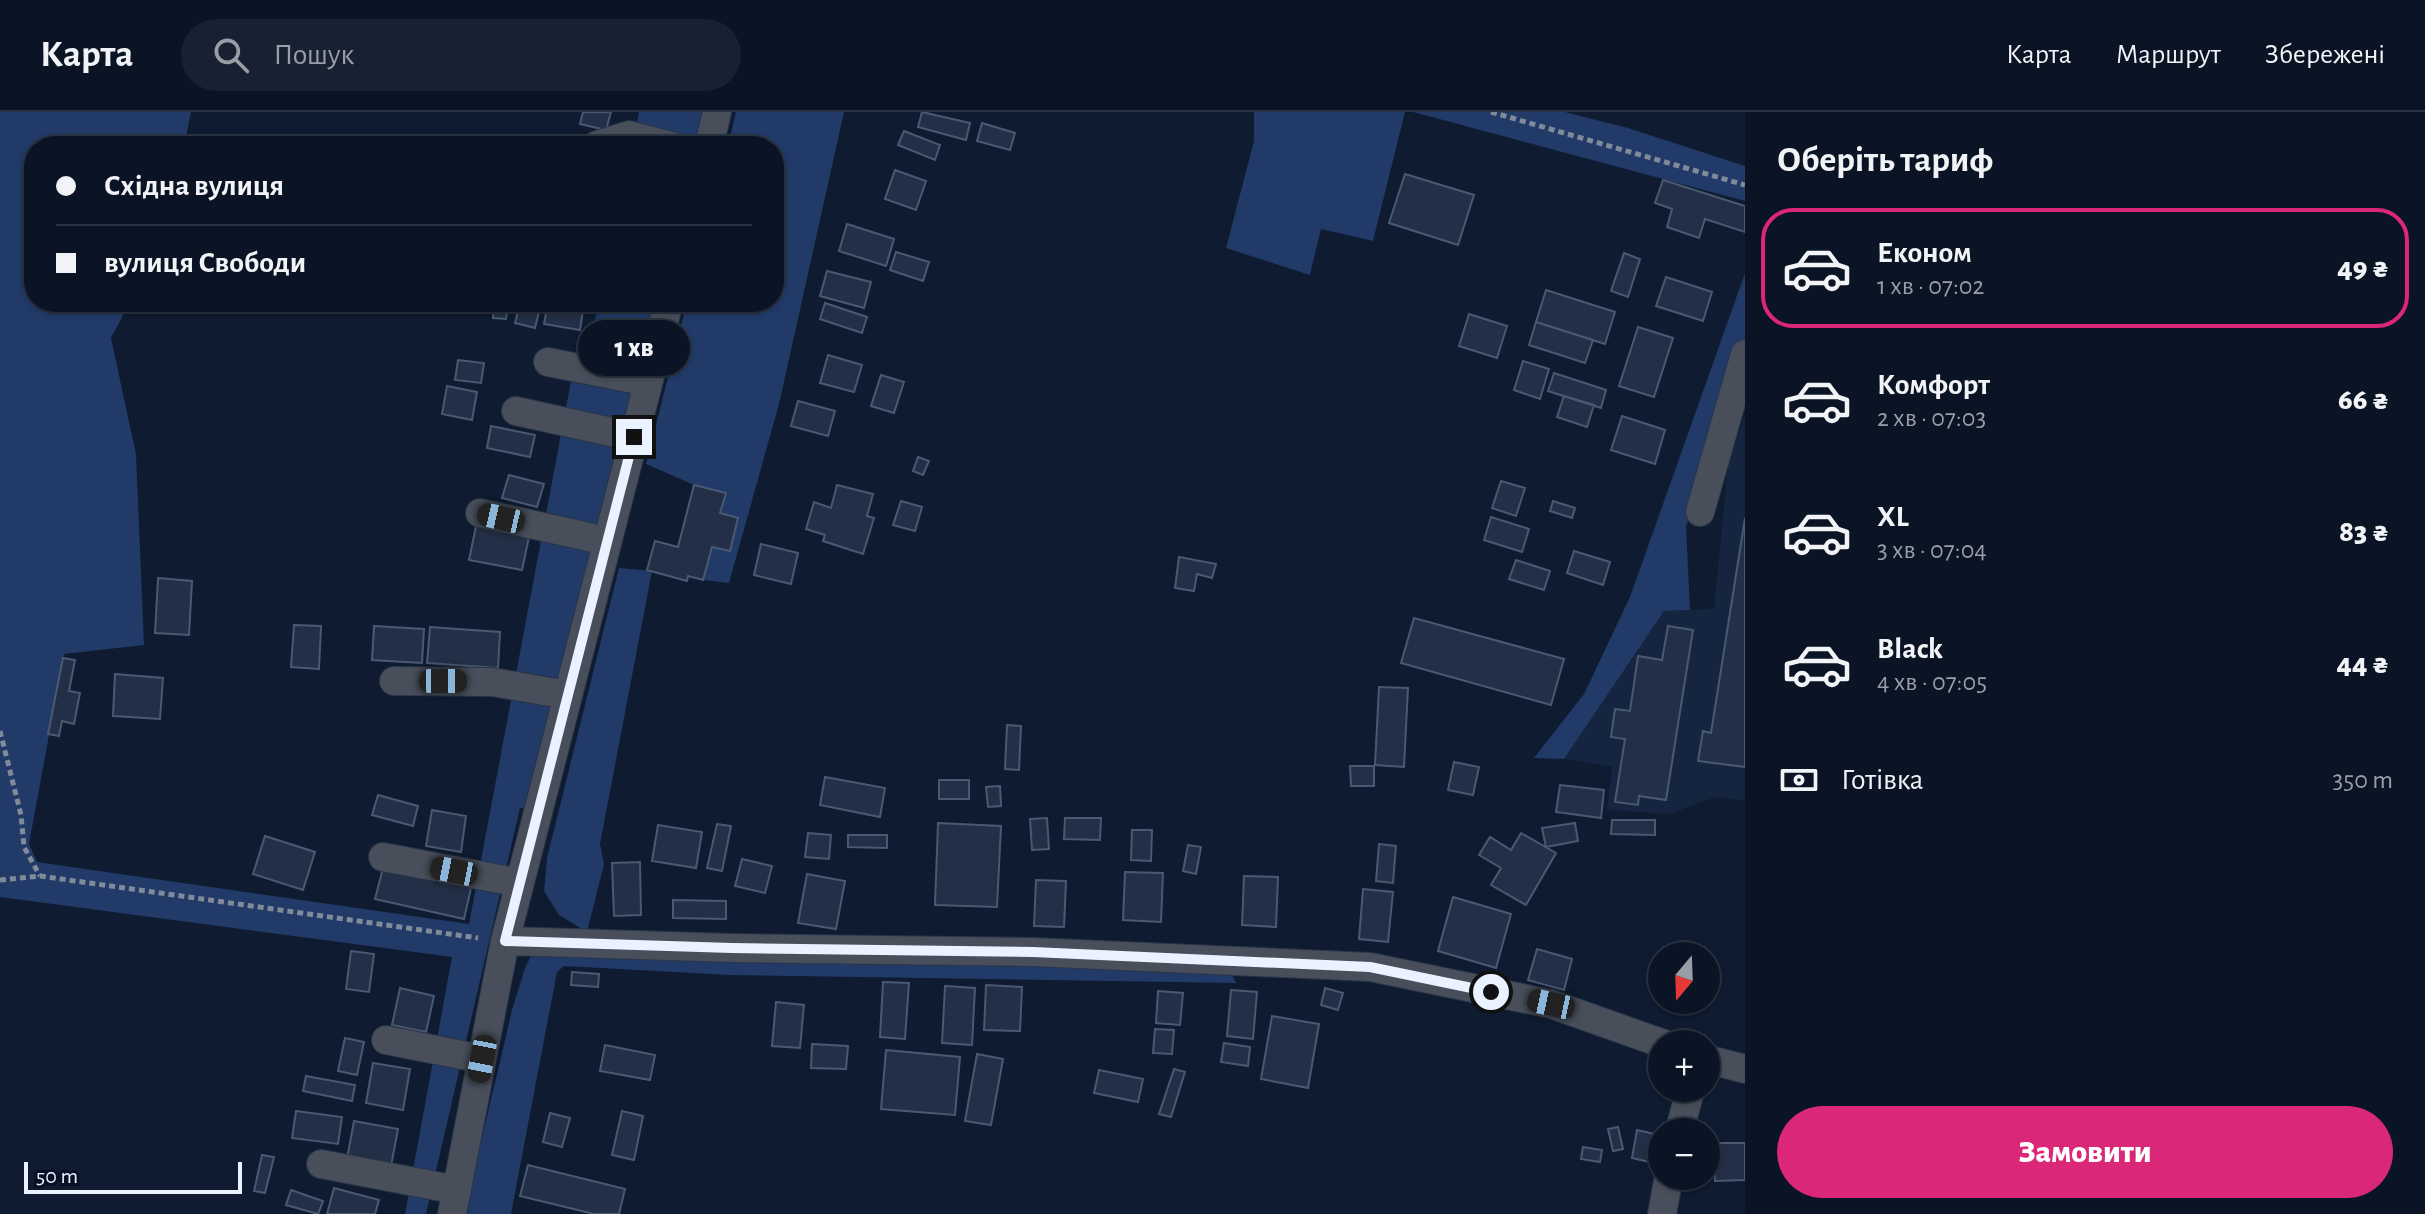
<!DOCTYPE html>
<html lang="uk">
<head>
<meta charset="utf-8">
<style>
  :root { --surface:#0a1424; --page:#182131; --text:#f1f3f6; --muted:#999ea6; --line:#2a3341; --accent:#db2777 }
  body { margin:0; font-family:"Alegreya Sans",sans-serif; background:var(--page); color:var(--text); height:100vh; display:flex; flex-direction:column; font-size:30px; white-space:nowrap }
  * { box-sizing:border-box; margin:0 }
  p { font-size:26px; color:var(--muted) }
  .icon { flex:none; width:44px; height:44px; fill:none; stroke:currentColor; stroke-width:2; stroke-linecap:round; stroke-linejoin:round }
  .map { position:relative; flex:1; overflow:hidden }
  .drawer { display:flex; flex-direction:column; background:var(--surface); width:680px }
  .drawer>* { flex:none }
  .top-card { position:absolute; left:24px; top:24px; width:760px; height:176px; border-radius:32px; box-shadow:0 2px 6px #0004,0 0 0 2px var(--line); display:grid; align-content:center; height:176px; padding:0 32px; background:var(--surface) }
  .needle { width:52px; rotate:199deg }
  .tools { position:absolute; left:1648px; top:830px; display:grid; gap:16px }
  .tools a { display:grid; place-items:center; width:72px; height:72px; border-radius:50%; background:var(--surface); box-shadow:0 2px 6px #0004,0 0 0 2px var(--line); font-size:40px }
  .scale { position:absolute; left:24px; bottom:20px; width:218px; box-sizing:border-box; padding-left:8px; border:4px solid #ebf2ff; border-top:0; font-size:22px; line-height:28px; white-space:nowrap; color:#ebf2ff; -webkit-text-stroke:6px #061126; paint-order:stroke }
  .end { position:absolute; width:36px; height:36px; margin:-18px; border:10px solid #ebf2ff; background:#111; box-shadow:0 0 0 4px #111 }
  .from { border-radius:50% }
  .bubble { position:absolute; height:56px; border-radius:28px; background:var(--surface); box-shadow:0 2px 6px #0004,0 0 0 2px var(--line); font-size:26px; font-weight:800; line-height:56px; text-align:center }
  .car { position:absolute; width:24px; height:48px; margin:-24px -12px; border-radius:10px; box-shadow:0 0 6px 2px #0007; background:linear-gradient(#222 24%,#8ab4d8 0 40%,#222 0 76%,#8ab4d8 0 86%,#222 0) }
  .top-card b { display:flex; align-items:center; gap:28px; height:76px; font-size:30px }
  .top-card b+b { border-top:2px solid var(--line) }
  .top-card i { width:20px; height:20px; background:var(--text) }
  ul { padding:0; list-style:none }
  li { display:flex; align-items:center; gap:24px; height:120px; margin:0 16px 12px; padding:0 16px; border:4px solid transparent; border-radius:32px }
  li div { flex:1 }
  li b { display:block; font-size:30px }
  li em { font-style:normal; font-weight:800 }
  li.selected { border-color:var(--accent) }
  li>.icon { width:72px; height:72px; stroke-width:1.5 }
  h2 { padding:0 32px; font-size:36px; line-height:96px }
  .pay { display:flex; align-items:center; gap:20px; height:88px; padding:0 32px; font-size:30px }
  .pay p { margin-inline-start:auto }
  .cta { display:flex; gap:16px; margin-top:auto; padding:16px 32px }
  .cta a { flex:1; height:92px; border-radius:48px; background:var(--accent); color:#fff; font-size:32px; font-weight:800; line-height:92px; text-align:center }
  header { display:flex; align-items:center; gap:48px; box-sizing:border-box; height:112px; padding:0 40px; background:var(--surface); border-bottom:2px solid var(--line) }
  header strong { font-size:38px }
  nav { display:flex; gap:44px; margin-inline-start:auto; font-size:28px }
  .search { width:560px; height:72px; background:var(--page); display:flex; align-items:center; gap:20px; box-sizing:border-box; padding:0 28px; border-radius:44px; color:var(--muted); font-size:30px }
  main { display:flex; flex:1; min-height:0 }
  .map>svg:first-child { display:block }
</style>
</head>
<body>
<header>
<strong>Карта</strong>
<div class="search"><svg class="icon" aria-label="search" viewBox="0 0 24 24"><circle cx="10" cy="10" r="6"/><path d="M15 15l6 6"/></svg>Пошук</div>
<nav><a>Карта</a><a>Маршрут</a><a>Збережені</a></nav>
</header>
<main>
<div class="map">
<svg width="1745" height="1102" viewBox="0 0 1745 1102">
  <rect width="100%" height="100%" fill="#0e1b30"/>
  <path fill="#15243f" d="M1745 302V689L1716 685 1669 702 1607 698 1612 655 1564 647 1664 499 1714 497 1728 354Z"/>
  <path fill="#213a67" d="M0 0H191L184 34H34V190H130L111 226 136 342 144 533 64 542 29 732 37 750 469 812 573 258 590 230 599 190H658L528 697 520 696 426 1102H405L452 845 0 785Z
    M639 0H707L698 34H632Z
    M736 0H844L779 292 729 471 703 468 712 435 730 438 738 406 720 401 725 381 694 373 646 352 687 190H774V34H728Z
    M1254 0H1405L1373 129 1321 117 1310 163 1226 136 1254 29Z
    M1413 0H1565L1628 16 1745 54V89Z
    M1745 161V241L1705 368 1686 414 1690 498 1664 499 1564 647 1534 646 1584 582 1630 485Z
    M619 456 652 459 600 732 604 752 587 820 559 803 544 779 547 746Z
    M535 836 1228 855 1236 871 729 863 564 854 557 860 511 1102H464L512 898 525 856Z"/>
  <path fill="#222f46" stroke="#4a5973" stroke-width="2" d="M583 0H611L606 18 580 12Z
    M922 0 970 11 966 28 918 15Z
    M982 11 1015 21 1010 38 977 29Z
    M904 19 940 33 935 48 898 33Z
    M895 58 926 69 916 98 885 87Z
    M1405 62 1474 83 1458 133 1389 111Z
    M1663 68 1745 94V120L1705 107 1699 126 1667 115 1672 97 1655 91Z
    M847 112 894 127 886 154 839 139Z
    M896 140 929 150 923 169 890 158Z
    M1624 141 1640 147 1628 185 1611 179Z
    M827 159 871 170 864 196 820 184Z
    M1666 165 1712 180 1703 209 1656 194Z
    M1546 178 1615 200 1605 232 1536 210Z
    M494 190H509L506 207 493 206Z
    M548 190 584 192 580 218 544 212Z
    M825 191 867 205 862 221 820 207Z
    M519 195 539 200 535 216 515 211Z
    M1469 202 1507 214 1497 246 1459 234Z
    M1536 210 1593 228 1585 251 1529 233Z
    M1638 215 1673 226 1654 285 1619 274Z
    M828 243 862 253 854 280 820 271Z
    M458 248 484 251 481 271 455 268Z
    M1523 249 1549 257 1540 287 1514 278Z
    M1554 261 1606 278 1601 296 1548 279Z
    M881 263 904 270 894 301 871 294Z
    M447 274 477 280 472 308 442 302Z
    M1564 284 1594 293 1587 315 1557 305Z
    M798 289 835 299 828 324 791 314Z
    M1622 304 1665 318 1655 352 1611 338Z
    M491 314 535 323 530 345 487 336Z
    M918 345 929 349 923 363 913 359Z
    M509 363 544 372 537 395 502 386Z
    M1501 369 1525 376 1516 404 1492 396Z
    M694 373 726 381 720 401 738 406 730 439 712 435 703 468 688 464 687 469 647 458 655 429 678 435Z
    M837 373 873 382 867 404 874 406 863 442 823 429 825 423 806 417 814 390 831 396Z
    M901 389 922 395 915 419 893 413Z
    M1553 389 1575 396 1572 406 1550 399Z
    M1491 405 1529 417 1522 440 1484 428Z
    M1745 406V655L1698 649 1703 619 1711 621Z
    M476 414 529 425 522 458 469 448Z
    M761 432 798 441 791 472 754 463Z
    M1574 439 1610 450 1603 473 1567 461Z
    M1179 445 1216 452 1212 466 1197 462 1194 479 1175 476Z
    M1516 448 1550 459 1544 478 1509 467Z
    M158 466 192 469 189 523 155 521Z
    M1414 506 1564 547 1551 593 1401 551Z
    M294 513 321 514 319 557 291 555Z
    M374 514 424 517 422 551 372 548Z
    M1668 514 1693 518 1666 688 1639 684 1638 693 1615 690 1625 627 1611 625 1615 597 1630 599 1638 544 1662 548Z
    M430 515 500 520 498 556 427 551Z
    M63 546 75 548 69 579 80 581 74 612 62 609 59 624 48 622Z
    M115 562 163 566 160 607 113 604Z
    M1379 575 1408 576 1404 655 1375 653Z
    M1007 613 1021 614 1019 658 1005 657Z
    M1454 650 1479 655 1473 683 1448 678Z
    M1350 654H1374V674H1351Z
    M825 665 885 676 880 705 820 693Z
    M939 668H969V687H939Z
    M1560 673 1604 678 1601 706 1556 700Z
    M1000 674 1001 694 988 695 986 675Z
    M378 683 418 694 413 714 372 703Z
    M432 698 466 704 461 740 426 734Z
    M1047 706 1049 737 1032 738 1030 707Z
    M1065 706H1101L1100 728 1064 727Z
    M1612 708H1655V723L1611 722Z
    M938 711 1001 714 997 795 935 793Z
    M1575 711 1578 729 1546 735 1542 716Z
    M717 712 731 714 722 759 707 756Z
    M658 713 702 720 696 756 652 749Z
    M1132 718H1152L1151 749 1131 748Z
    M808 721 831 723 829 747 805 745Z
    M1521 721 1556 741 1526 793 1491 773 1501 756 1479 743 1490 725 1511 738Z
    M848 723H887V736L848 735Z
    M265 724 315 740 303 778 253 762Z
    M1379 732 1396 734 1393 771 1376 769Z
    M1188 733 1201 735 1196 762 1183 759Z
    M742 747 772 754 765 781 735 774Z
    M640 750 641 803 614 804 612 751Z
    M383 756 471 776 464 807 375 787Z
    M1125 760 1163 761 1161 810 1123 808Z
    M807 762 845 769 836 817 798 811Z
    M1244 764 1278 765 1276 815 1242 813Z
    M1036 768 1066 769 1064 815 1034 814Z
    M1363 777 1393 780 1388 830 1359 827Z
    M1453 785 1511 802 1496 856 1438 839Z
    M673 788 726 789V807L673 806Z
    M1537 837 1572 847 1564 878 1528 868Z
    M351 839 374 842 369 880 346 877Z
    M572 860 599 862 598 875 571 873Z
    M883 870 909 871 905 927 880 925Z
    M986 873 1022 875 1020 919 984 918Z
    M945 874 975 876 972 933 942 931Z
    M400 876 434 884 426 920 392 913Z
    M1325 876 1343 881 1338 898 1321 893Z
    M1231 878 1257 880 1253 927 1227 924Z
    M1158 879 1183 881 1180 913 1156 911Z
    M776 890 804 893 800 936 772 934Z
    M1272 904 1319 912 1308 976 1261 967Z
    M1155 917 1174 918 1172 942 1153 941Z
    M345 926 364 930 357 963 338 959Z
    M1224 931 1250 935 1248 954 1221 950Z
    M812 932 848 934 846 957 811 956Z
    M605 933 655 943 650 968 600 959Z
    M886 938 960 945 955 1003 881 997Z
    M977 942 1003 947 991 1013 965 1009Z
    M373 951 410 957 403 998 366 991Z
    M1174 957 1185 960 1171 1005 1159 1002Z
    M1099 958 1143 967 1138 990 1094 981Z
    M306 964 355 973 352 989 303 979Z
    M296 999 342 1005 338 1032 292 1026Z
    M622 999 643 1004 634 1048 612 1043Z
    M550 1001 570 1006 562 1035 543 1030Z
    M354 1009 398 1017 391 1054 347 1047Z
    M1618 1015 1623 1037 1613 1039 1608 1017Z
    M1637 1018 1655 1022 1649 1050 1632 1046Z
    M1714 1031H1745V1068L1715 1069Z
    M1583 1035 1602 1038 1600 1050 1581 1047Z
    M262 1043 274 1045 265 1081 254 1079Z
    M528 1053 625 1077 619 1102H594L520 1084Z
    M334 1076 379 1088 375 1102H327Z
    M291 1078 323 1089 318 1102 286 1093Z"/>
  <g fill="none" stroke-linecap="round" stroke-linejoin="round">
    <g stroke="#293549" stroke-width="30">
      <path id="minor" d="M597 33 629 23 671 34
        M709 34 717 0
        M548 250 648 270
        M516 299 634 325
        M1700 400 1745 242
        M480 401 607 429
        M394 569 492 570 568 583
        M383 745 520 771
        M505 829 732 836 1033 840 1370 855 1551 892 1664 932
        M386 928 482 947
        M1706 947 1745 957
        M1679 1020 1691 976
        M321 1052 457 1078
        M452 1102 505 829 669 190
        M1662 1102 1669 1064"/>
    </g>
    <path stroke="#808a9b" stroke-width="5" stroke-dasharray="6 4" stroke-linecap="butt" d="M1491 0 1745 73
      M0 619 21 703 24 735 40 764
      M0 768 40 764 478 826"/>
    <use href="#minor" stroke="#484f5b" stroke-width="28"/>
  </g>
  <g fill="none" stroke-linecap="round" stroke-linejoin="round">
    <path stroke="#ebf2ff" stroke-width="10" d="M634 325 505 829 732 836 1033 840 1370 855 1491 880"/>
  </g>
</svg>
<div class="tools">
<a><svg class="needle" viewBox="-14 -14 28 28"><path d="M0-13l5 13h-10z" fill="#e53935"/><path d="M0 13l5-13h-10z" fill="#999ea6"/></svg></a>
<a>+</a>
<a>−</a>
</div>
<div class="scale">50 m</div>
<i class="end from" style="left:1491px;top:880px"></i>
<i class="end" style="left:634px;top:325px"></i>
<div class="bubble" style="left:578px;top:208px;width:112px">1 хв</div>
<i class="car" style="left:501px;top:406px;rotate:283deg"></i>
<i class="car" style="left:443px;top:569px;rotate:90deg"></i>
<i class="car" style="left:454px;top:759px;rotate:281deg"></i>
<i class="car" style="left:1551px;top:892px;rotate:282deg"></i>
<i class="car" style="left:482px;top:947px;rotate:191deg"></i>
<div class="top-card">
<b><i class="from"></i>Східна вулиця</b>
<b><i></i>вулиця Свободи</b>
</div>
</div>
<section class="drawer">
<h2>Оберіть тариф</h2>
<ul>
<li class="selected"><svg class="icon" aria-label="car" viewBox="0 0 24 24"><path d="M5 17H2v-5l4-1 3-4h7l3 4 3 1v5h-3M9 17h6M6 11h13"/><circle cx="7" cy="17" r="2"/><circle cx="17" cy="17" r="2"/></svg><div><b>Економ</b><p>1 хв · 07:02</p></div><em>49 ₴</em></li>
<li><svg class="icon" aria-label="car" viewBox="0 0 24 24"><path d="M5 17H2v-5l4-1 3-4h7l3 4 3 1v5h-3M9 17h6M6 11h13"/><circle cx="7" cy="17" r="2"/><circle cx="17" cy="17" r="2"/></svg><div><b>Комфорт</b><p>2 хв · 07:03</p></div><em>66 ₴</em></li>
<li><svg class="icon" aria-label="car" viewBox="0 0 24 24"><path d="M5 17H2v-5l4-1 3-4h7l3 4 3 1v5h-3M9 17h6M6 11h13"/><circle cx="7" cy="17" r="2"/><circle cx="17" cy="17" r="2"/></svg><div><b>XL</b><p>3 хв · 07:04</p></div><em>83 ₴</em></li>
<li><svg class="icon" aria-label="car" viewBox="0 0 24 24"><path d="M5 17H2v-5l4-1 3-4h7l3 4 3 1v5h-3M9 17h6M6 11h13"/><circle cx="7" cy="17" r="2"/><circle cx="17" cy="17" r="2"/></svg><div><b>Black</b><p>4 хв · 07:05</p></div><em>44 ₴</em></li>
</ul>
<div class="pay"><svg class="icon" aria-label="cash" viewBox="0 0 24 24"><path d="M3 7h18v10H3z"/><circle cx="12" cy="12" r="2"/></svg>Готівка<p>350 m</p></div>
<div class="cta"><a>Замовити</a></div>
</section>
</main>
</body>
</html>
